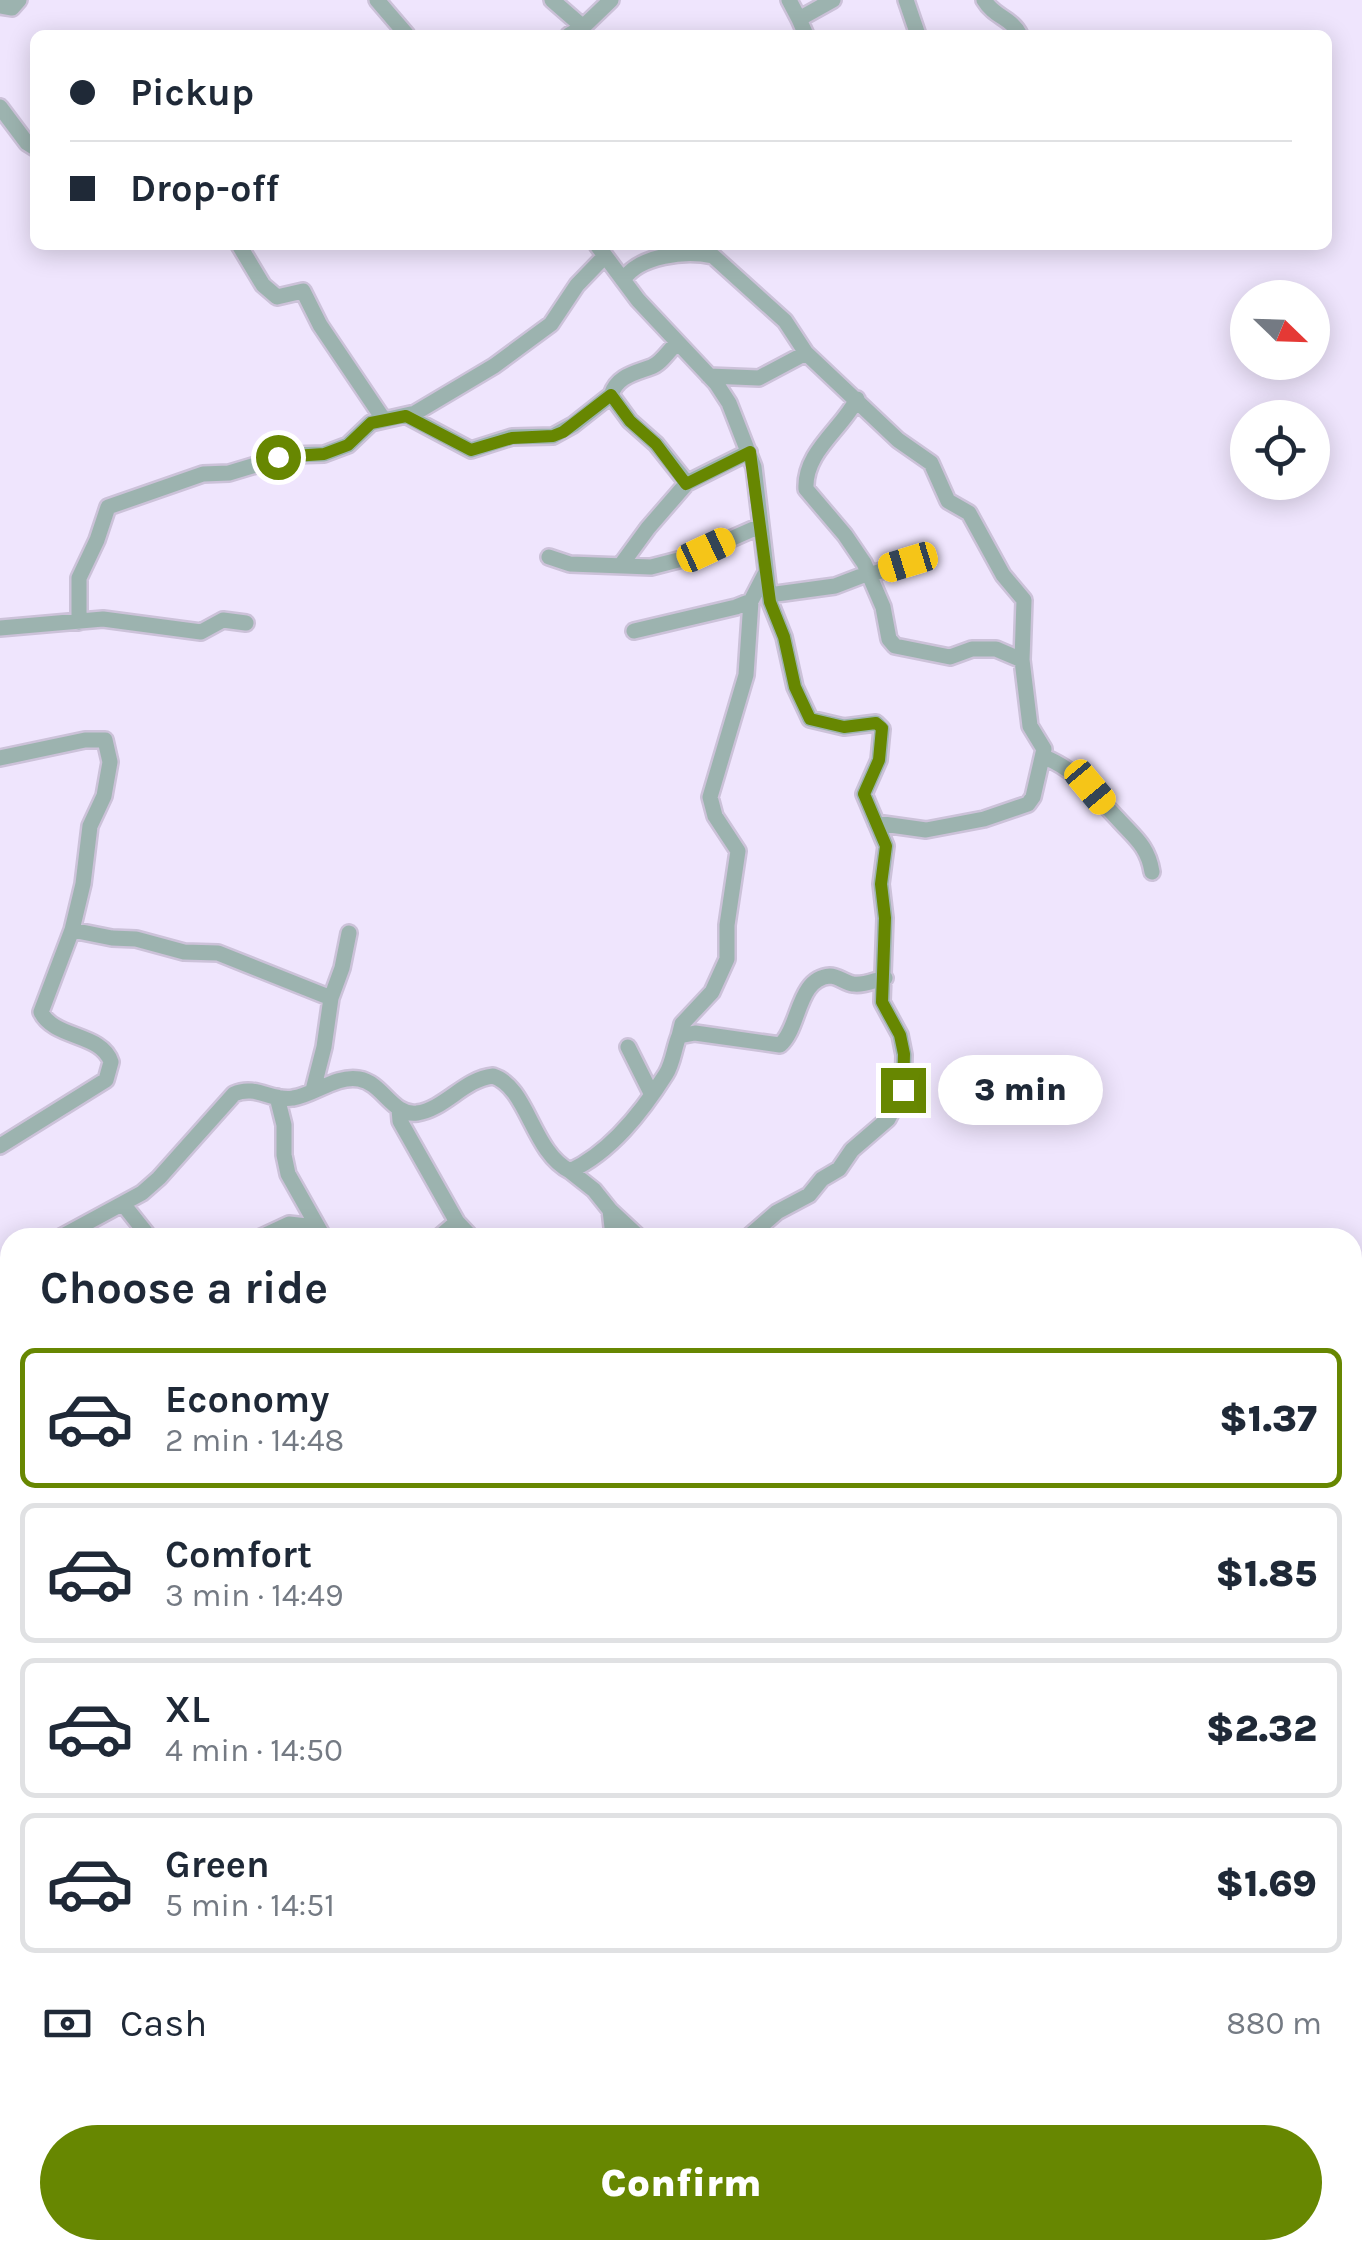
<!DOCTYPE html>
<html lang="en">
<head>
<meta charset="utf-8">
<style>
  :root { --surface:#fff; --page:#f6f6f7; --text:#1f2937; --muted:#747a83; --line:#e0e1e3; --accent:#678701 }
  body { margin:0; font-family:Karla,sans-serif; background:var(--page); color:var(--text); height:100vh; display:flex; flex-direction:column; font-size:38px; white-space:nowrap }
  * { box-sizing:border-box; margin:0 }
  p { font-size:32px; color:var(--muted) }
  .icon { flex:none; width:55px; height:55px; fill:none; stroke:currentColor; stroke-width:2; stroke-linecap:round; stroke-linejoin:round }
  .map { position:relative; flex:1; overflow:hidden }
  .drawer { position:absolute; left:0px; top:1228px; width:1362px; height:1032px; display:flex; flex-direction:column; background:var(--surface); border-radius:30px 30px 0 0; box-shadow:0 5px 25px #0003 }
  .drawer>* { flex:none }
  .guide { position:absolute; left:30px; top:30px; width:1302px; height:220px; border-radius:15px; box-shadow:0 5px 25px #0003; display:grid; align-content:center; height:220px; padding:0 40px; background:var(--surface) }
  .needle { width:65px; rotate:113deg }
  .fabs { position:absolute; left:1230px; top:280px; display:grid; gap:20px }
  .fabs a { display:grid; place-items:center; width:100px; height:100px; border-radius:50%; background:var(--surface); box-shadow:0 5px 25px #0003; font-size:50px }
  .end { position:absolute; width:45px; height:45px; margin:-22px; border:12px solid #678701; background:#fff; box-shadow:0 0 0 5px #fff }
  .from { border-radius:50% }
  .bubble { position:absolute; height:70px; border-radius:35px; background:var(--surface); box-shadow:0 5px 25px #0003; font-size:32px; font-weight:800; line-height:70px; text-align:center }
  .car { position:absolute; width:30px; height:60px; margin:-30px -15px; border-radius:12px; box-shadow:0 0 8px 2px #0007; background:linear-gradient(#f5c518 24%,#345 0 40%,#f5c518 0 76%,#345 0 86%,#f5c518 0) }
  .guide b { display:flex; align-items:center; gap:35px; height:95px; font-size:38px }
  .guide b+b { border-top:2px solid var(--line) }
  .guide i { width:25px; height:25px; background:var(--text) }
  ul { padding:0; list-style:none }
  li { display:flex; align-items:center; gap:30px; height:140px; margin:0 20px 15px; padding:0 20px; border:5px solid var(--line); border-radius:15px }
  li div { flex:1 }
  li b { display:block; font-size:38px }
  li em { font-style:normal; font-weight:800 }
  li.on { border-color:var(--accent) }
  li>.icon { width:90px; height:90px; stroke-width:1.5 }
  h2 { padding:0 40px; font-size:45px; line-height:120px }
  .pay { display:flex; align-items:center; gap:25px; height:110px; padding:0 40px; font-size:38px }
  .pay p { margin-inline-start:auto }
  .primary-button { display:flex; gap:20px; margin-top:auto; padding:20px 40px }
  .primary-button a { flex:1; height:115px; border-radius:60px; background:var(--accent); color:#fff; font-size:40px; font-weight:800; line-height:115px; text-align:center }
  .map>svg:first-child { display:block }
</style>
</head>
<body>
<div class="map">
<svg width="1362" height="2259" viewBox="0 0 1362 2259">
  <rect width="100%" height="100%" fill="#efe5fd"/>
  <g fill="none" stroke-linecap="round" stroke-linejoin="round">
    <g stroke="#ccc2d9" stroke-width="20">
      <path id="minor" d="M377 0 407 35
        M552 0 583 27
        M789 0 799 19
        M906 0 918 35
        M984 0C994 17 1012 18 1020 35
        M0 6 12 8 19 0
        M569 35 583 27 611 0
        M806 35 799 19 833 0
        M0 107 27 143 35 148
        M239 245 263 285 277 297 303 291 320 325 384 420
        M597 245 638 300 716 383 729 403 754 467 770 602 784 637 795 687 810 719 844 727 876 723 882 729 879 760 864 794 886 846 881 884 885 918 882 1002 900 1035 904 1055 903 1090 888 1119 852 1150 839 1169 822 1179 809 1195 777 1212 747 1238
        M623 280C639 255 686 250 713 256L785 321 806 353
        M677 343C669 350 661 364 651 367 635 373 617 376 611 395L630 421 656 444 687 483
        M709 376 759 378 806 353 898 440 931 463 948 501 969 513 1003 575 1024 600 1022 660
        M857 399C842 429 804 452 806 489L845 535 864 563 883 607 889 639 895 646 950 657 972 649H996L1022 660 1030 726 1044 749 1033 797 1028 804 984 819 926 830 876 823
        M407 416 471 450 512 437 553 436 573 425 611 395
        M549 557 570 564 651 567 690 557 760 526
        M621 565 648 528 687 483 749 452
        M869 575 908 562
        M769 595 835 586 869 573
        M79 622V578L97 540 108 507 203 474 229 473 289 455 324 454 348 445 371 423 415 413 494 366 551 324 577 285 605 256
        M0 628 103 619 201 632 223 620 246 623
        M634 631 736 607 751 601
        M1044 757C1077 770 1094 794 1118 819 1134 837 1148 846 1152 872
        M0 758 85 740H105L110 762 104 796 90 826 83 884 72 930 41 1012C54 1039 102 1033 111 1062L106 1080 0 1146
        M72 930 112 938 136 939 184 952 218 953 331 998
        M679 1036 682 1024 712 992 727 959V925L738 851 715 816 710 797 746 675 751 601 765 574
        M628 1047 651 1093
        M313 1090 324 1047 331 998 342 968 349 933
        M277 1097 284 1125V1155L288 1174 324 1238
        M399 1109 400 1121 457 1222 472 1238
        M570 1171 594 1190 610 1210 640 1238
        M123 1204 150 1238
        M610 1210 612 1227 620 1238
        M59 1238 142 1193 159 1178 234 1094C256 1084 272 1102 293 1098 314 1095 336 1075 359 1079 383 1083 392 1116 417 1113 445 1109 464 1079 493 1076 528 1087 532 1152 570 1171 611 1152 642 1112 666 1074 673 1063 674 1048 679 1036L695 1033 780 1045C800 1028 797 978 830 976 838 976 845 983 853 984 863 986 875 980 885 978
        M259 1238 289 1224 316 1227
        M438 1238 457 1222
        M0 1272 10 1265
        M0 1700 10 1697
        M0 1895 10 1893
        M0 2119H10
        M0 2227 10 2228
        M449 2250 456 2259
        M1311 2250 1337 2259
        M392 2259 403 2250
        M551 2259 567 2250"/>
    </g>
    <g stroke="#ccc2d9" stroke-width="22">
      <path id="major" d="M0 1590 10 1644
        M158 2250 166 2259"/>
    </g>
    <use href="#minor" stroke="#9cb3af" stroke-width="15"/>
    <use href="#major" stroke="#58847e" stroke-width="18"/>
  </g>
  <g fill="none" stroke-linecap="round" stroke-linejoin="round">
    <path stroke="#678701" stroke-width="12" d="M278 457 324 454 348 445 371 423 406 416 471 450 512 438 553 436 563 432 611 395 630 421 656 444 686 484 750 452 770 602 784 637 795 687 810 719 844 727 876 723 882 728 879 760 864 794 886 846 881 884 885 918 882 1002 900 1035 904 1054 903 1090"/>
  </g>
</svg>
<div class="fabs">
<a><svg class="needle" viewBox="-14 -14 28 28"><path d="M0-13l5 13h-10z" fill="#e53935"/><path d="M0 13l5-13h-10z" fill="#747a83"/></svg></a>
<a><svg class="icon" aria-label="locate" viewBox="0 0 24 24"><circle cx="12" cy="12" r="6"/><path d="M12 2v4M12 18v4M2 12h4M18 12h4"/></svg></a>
</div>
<i class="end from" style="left:278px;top:457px"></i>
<i class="end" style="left:903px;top:1090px"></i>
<div class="bubble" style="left:938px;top:1055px;width:165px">3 min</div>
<i class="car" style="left:706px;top:550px;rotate:65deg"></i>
<i class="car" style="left:908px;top:562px;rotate:253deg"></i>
<i class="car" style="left:1090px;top:787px;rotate:140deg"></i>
<div class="guide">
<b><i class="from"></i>Pickup</b>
<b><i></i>Drop-off</b>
</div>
<section class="drawer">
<h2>Choose a ride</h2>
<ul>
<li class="on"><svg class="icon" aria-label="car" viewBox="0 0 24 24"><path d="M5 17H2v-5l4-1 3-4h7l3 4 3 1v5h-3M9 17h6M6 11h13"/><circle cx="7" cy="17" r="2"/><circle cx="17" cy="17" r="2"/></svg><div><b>Economy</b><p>2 min · 14:48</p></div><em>$1.37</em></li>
<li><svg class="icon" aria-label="car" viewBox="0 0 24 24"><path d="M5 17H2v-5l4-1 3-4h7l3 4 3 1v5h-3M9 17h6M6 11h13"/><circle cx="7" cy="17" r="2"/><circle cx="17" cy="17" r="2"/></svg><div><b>Comfort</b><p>3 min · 14:49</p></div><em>$1.85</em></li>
<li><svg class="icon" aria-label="car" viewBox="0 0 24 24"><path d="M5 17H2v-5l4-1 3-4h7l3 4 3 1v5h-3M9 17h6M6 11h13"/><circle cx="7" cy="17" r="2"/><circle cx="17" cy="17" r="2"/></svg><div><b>XL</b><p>4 min · 14:50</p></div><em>$2.32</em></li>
<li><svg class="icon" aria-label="car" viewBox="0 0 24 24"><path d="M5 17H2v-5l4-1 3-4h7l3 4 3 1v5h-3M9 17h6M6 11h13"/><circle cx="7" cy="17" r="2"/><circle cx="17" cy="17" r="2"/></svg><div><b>Green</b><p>5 min · 14:51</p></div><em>$1.69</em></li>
</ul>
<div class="pay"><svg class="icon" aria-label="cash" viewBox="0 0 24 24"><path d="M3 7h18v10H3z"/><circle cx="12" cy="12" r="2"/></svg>Cash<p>880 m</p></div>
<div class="primary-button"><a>Confirm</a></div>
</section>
</div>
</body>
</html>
